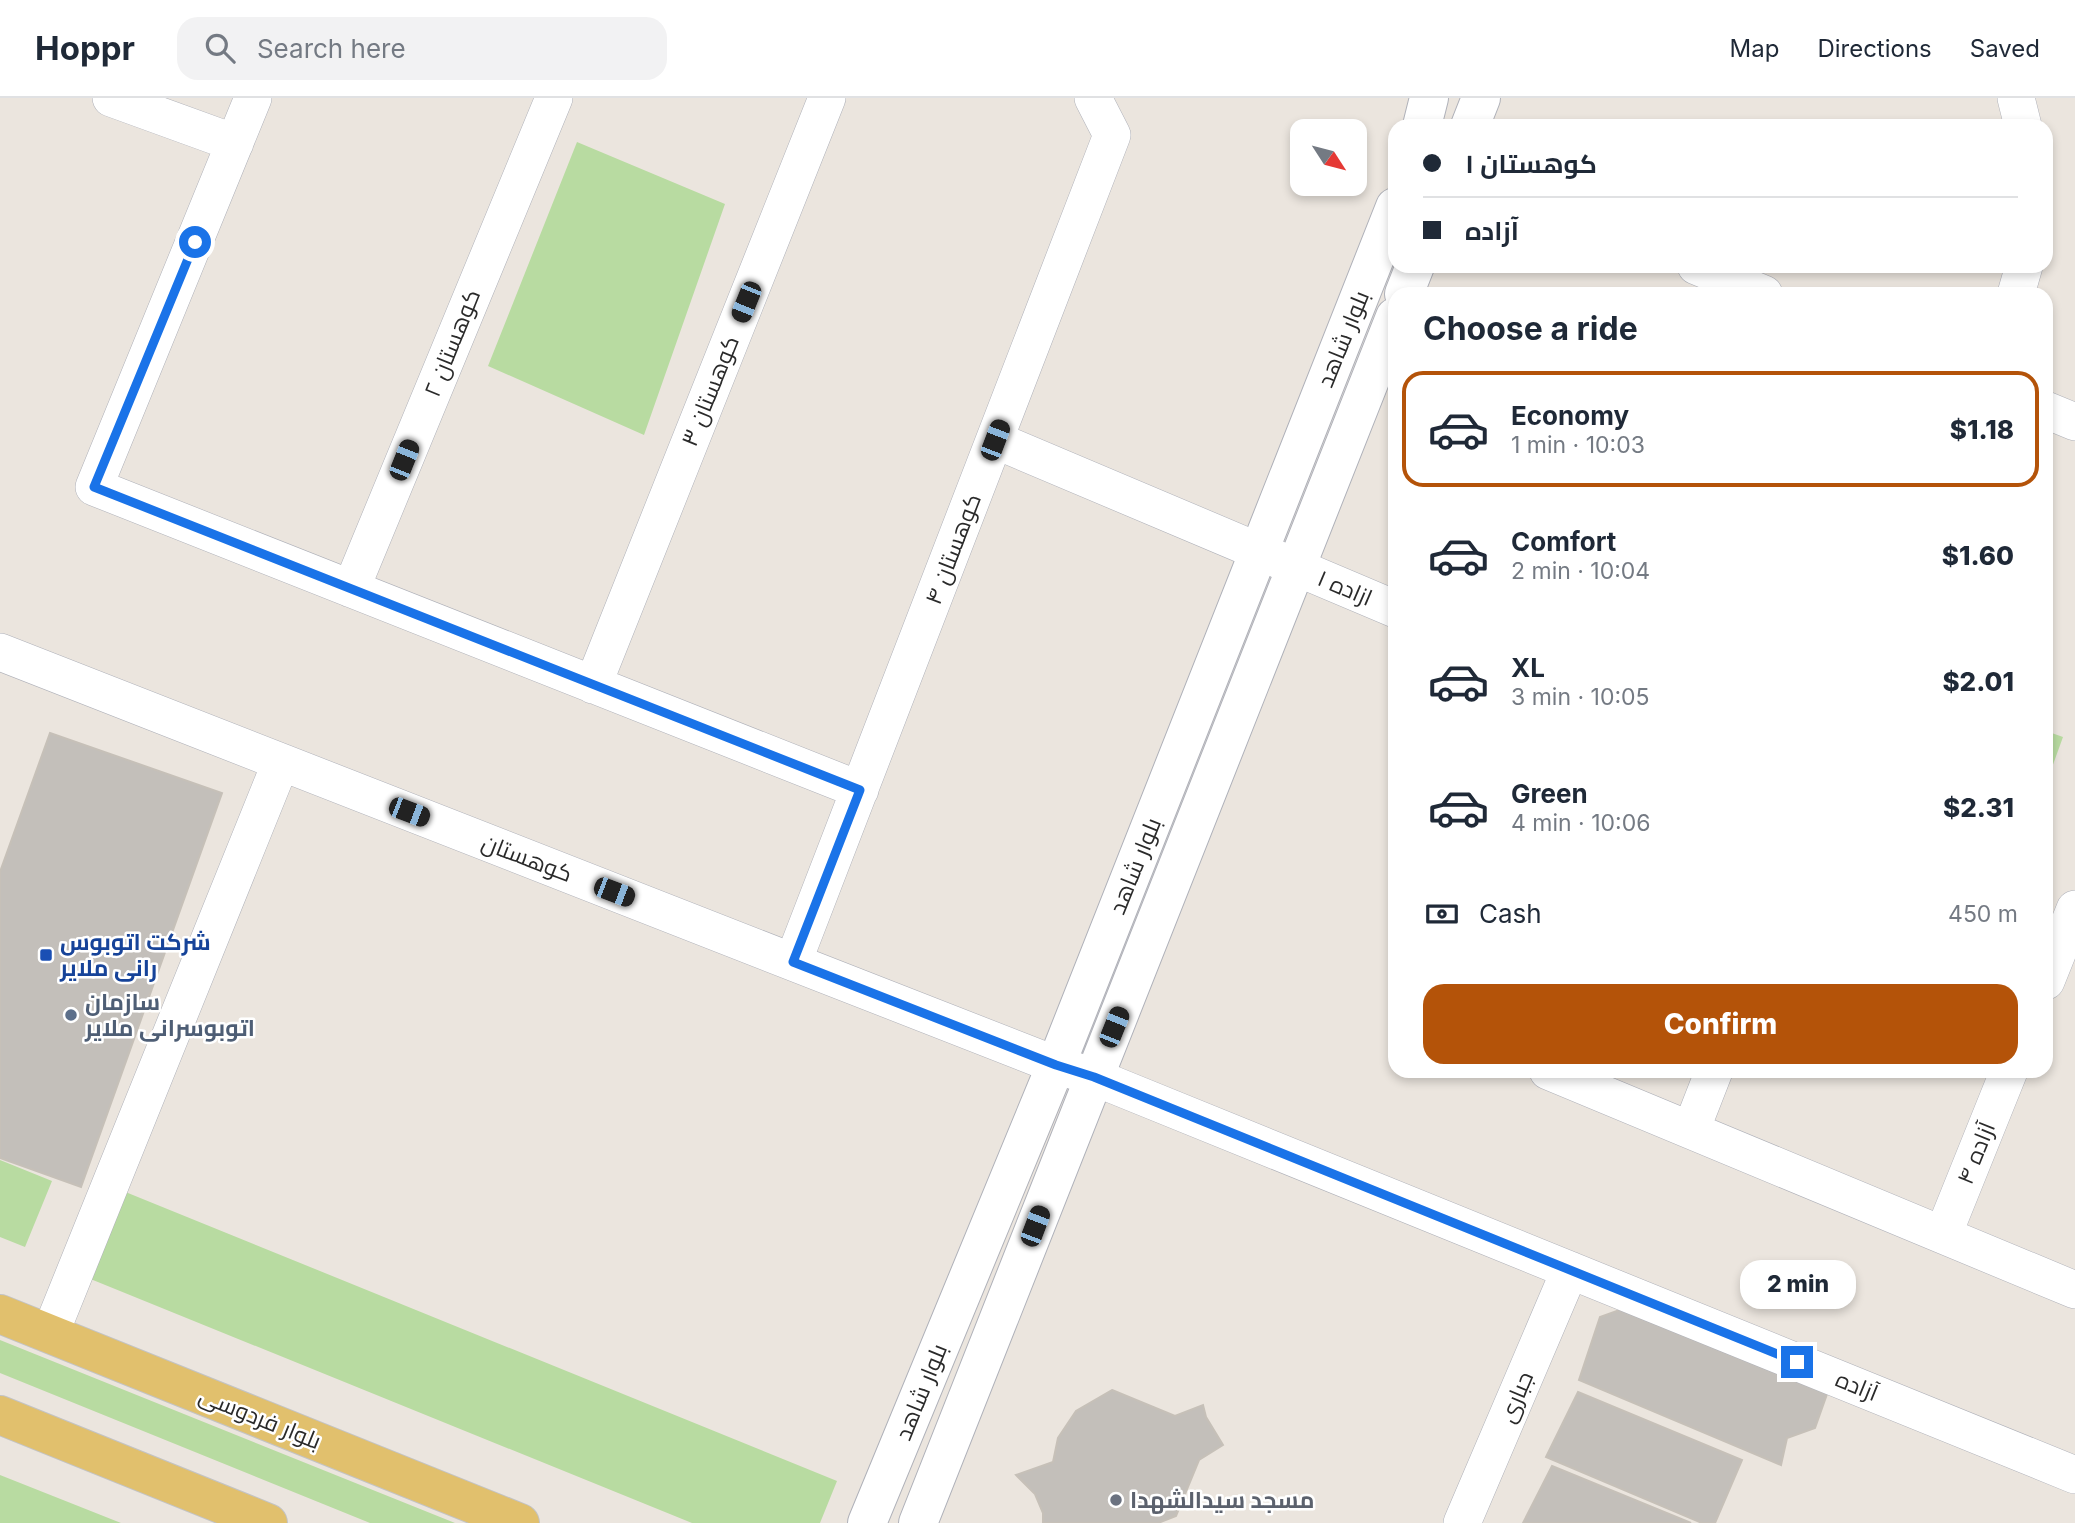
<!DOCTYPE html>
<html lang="en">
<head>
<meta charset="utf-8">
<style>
  :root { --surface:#fff; --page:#f2f2f3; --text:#1f2937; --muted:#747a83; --line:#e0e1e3; --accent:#b45309 }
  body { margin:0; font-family:Inter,Cairo,sans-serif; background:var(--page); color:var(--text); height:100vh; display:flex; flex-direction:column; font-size:26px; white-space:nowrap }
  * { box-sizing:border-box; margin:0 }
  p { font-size:23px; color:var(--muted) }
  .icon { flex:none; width:38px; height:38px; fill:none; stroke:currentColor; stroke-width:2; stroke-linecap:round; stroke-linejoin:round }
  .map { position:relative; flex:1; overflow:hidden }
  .side { position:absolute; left:1388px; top:189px; width:665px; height:791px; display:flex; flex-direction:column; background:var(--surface); border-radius:21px; box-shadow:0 4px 10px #0003 }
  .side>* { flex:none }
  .banner { position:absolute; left:1388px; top:21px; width:665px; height:154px; border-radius:21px; box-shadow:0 4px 10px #0003; display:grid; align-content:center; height:154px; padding:0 35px; background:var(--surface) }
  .needle { width:46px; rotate:126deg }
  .tools { position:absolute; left:1290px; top:21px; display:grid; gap:14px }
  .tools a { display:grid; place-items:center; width:77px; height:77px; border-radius:14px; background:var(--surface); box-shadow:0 4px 10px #0003; font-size:35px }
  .end { position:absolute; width:32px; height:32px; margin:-16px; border:9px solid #1a73e8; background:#fff; box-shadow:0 0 0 4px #fff }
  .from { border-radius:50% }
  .bubble { position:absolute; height:49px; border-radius:21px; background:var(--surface); box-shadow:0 4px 10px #0003; font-size:23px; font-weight:800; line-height:49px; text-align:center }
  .car { position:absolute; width:21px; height:42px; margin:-21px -10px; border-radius:9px; box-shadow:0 0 5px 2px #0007; background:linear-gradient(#222 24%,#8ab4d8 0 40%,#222 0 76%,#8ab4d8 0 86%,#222 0) }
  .banner b { display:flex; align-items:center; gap:24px; height:66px; font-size:26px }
  .banner b+b { border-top:2px solid var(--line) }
  .banner i { width:18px; height:18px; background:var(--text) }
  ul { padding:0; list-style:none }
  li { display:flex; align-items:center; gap:21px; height:116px; margin:0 14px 10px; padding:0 21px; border:4px solid transparent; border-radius:21px }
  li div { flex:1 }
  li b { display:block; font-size:26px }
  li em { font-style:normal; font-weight:800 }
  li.selected { border-color:var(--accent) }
  li>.icon { width:63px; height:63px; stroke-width:1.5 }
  h2 { padding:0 35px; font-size:32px; line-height:84px }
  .pay { display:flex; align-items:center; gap:18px; height:77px; padding:0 35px; font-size:26px }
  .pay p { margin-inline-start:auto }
  .button { display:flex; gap:14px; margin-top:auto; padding:14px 35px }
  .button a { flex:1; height:80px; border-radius:21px; background:var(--accent); color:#fff; font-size:28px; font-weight:800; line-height:80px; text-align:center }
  header { display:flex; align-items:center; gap:42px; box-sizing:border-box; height:98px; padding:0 35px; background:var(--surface); border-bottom:2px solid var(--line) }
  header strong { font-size:33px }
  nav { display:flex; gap:38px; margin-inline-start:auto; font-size:24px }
  .search { width:490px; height:63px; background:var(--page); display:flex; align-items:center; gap:18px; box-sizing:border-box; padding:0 24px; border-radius:21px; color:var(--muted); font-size:26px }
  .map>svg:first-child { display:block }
</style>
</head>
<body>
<header>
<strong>Hoppr</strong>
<div class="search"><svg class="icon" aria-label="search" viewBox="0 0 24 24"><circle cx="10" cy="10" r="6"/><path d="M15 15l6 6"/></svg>Search here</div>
<nav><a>Map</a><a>Directions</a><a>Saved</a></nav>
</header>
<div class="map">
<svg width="2075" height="1425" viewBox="0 0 2075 1425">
  <rect width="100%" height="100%" fill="#ebe5de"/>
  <path fill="#b8dba1" d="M577 44 725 106 644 337 488 268Z
    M2046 633 2063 639 2046 686Z
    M0 1062 52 1083 25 1149 0 1139Z
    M123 1093 837 1383 820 1425H692L88 1180Z
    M0 1242 455 1425H370L0 1275Z
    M0 1377 121 1425H0Z"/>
  <path fill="#c3bfba" stroke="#c6c0b8" stroke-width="2" d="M50 635 222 695 81 1089 0 1060V774Z
    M1625 1210 1827 1296 1815 1330 1787 1340 1781 1367 1579 1282 1600 1219Z
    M1112 1292 1175 1318 1203 1307 1206 1319 1223 1347 1199 1362 1176 1418 1158 1425H1043V1415L1035 1396 1016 1377 1053 1364 1058 1340 1076 1313Z
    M1578 1294 1742 1362 1715 1425H1702L1546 1359Z
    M1552 1368 1691 1425H1523Z"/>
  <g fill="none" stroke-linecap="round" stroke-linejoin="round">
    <g stroke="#afb1b9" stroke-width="38">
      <path id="minor" d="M111 0 235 45
        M253 0 94 389 860 692
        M2016 0 2023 28
        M1696 168 1764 196
        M2016 196 2024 168
        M2046 312 2075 324
        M995 342 1395 511
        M351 491 554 0
        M0 554 1056 967 1094 979 2075 1377
        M593 587 827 0
        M793 864 1112 37 1093 0
        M2046 883 2075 811
        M1548 973 2075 1192
        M1691 1032 1714 973
        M1943 1137 2009 973
        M50 1236 281 664
        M1462 1425 1570 1172"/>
    </g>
    <g stroke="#afb1b9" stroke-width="40">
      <path id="secondary" d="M1422 28 1429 0
        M1470 28 1481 0
        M1404 196 1415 168
        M867 1425 1056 967 1395 109
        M918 1425 1395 219"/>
    </g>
    <g stroke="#c3c3c3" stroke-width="40">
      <path id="primary" d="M0 1216 520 1425
        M0 1317 268 1425"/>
    </g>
    <use href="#minor" stroke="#fff" stroke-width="37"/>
    <use href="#secondary" stroke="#fff" stroke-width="38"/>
    <use href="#primary" stroke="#e1c06d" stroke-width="38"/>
  </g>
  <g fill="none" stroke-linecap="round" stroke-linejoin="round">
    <path stroke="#1a73e8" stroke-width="9" d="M195 144 94 389 860 692 793 864 1056 967 1094 979 1797 1264"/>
  </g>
  <rect fill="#1a4fb4" stroke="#fff" stroke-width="2.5" x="39" y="850" width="14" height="14" rx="3.5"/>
  <circle fill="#5c6f8a" stroke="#fff" stroke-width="2.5" cx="71" cy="917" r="7"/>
  <circle fill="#6b7280" stroke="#fff" stroke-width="2.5" cx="1116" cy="1402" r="7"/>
  <g text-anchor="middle" stroke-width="5" stroke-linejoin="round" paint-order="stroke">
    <g font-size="23" fill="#2a2a2a" stroke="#fff">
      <text transform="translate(1343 241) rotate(-68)" y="8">بلوار شاهد</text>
      <text transform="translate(452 245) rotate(-68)" y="8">کوهستان ۲</text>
      <text transform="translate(710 293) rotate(-68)" y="8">کوهستان ۳</text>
      <text transform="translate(953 451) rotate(-69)" y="8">کوهستان ۴</text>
      <text transform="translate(1345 490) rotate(23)" y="8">ازاده ۱</text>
      <text transform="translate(527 760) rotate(21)" y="8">کوهستان</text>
      <text transform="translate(1135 768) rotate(-68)" y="8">بلوار شاهد</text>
      <text transform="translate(1976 1055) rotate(-68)" y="8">آزاده ۴</text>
      <text transform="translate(1857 1288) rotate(22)" y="8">آزاده</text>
      <text transform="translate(921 1294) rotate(-68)" y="8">بلوار شاهد</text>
      <text transform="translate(1516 1299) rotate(-67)" y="8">جباری</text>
      <text transform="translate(260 1320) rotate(22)" y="8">بلوار فردوسی</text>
    </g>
    <g font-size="23" font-weight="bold" fill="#164399" stroke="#fff" text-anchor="start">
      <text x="60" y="852">شرکت اتوبوس<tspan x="60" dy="26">رانی ملایر</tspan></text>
    </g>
    <g font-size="23" font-weight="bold" fill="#4e5e75" stroke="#fff" text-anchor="start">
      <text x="85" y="912">سازمان<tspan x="85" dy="26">اتوبوسرانی ملایر</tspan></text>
    </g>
    <g font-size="23" font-weight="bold" fill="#5b616d" stroke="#fff" text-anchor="start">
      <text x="1130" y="1410">مسجد سیدالشهدا</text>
    </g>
  </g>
</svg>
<div class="tools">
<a><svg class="needle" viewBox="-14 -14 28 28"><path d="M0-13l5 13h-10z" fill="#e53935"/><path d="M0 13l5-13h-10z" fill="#747a83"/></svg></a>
</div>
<i class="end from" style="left:195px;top:144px"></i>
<i class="end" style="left:1797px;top:1264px"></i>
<div class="bubble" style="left:1740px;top:1162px;width:116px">2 min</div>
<i class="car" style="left:746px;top:204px;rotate:202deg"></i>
<i class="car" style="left:995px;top:342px;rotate:21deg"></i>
<i class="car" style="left:404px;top:362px;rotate:22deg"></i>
<i class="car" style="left:409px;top:714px;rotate:111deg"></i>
<i class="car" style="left:614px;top:794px;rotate:111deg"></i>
<i class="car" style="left:1114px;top:929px;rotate:22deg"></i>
<i class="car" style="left:1035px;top:1128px;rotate:21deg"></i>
<div class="banner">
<b><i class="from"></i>کوهستان ۱</b>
<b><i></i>آزاده</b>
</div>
<section class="side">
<h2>Choose a ride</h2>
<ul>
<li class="selected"><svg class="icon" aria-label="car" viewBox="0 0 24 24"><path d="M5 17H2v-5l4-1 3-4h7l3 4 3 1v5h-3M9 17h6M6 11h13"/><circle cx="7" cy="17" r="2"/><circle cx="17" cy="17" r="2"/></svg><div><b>Economy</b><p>1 min · 10:03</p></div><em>$1.18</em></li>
<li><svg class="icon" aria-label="car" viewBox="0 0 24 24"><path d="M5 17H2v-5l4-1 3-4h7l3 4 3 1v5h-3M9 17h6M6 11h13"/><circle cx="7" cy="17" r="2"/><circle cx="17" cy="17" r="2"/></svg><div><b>Comfort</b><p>2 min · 10:04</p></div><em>$1.60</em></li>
<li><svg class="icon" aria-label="car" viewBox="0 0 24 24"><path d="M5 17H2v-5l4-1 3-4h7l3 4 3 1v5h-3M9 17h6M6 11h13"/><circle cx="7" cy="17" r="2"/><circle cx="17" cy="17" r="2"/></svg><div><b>XL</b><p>3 min · 10:05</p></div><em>$2.01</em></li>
<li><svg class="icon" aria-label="car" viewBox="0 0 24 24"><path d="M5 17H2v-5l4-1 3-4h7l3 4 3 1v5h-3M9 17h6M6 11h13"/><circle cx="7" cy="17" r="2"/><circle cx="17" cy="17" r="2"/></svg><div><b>Green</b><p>4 min · 10:06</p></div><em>$2.31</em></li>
</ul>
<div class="pay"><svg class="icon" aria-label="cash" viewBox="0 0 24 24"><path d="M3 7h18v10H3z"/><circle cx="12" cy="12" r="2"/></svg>Cash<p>450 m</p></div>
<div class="button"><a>Confirm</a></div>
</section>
</div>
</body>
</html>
